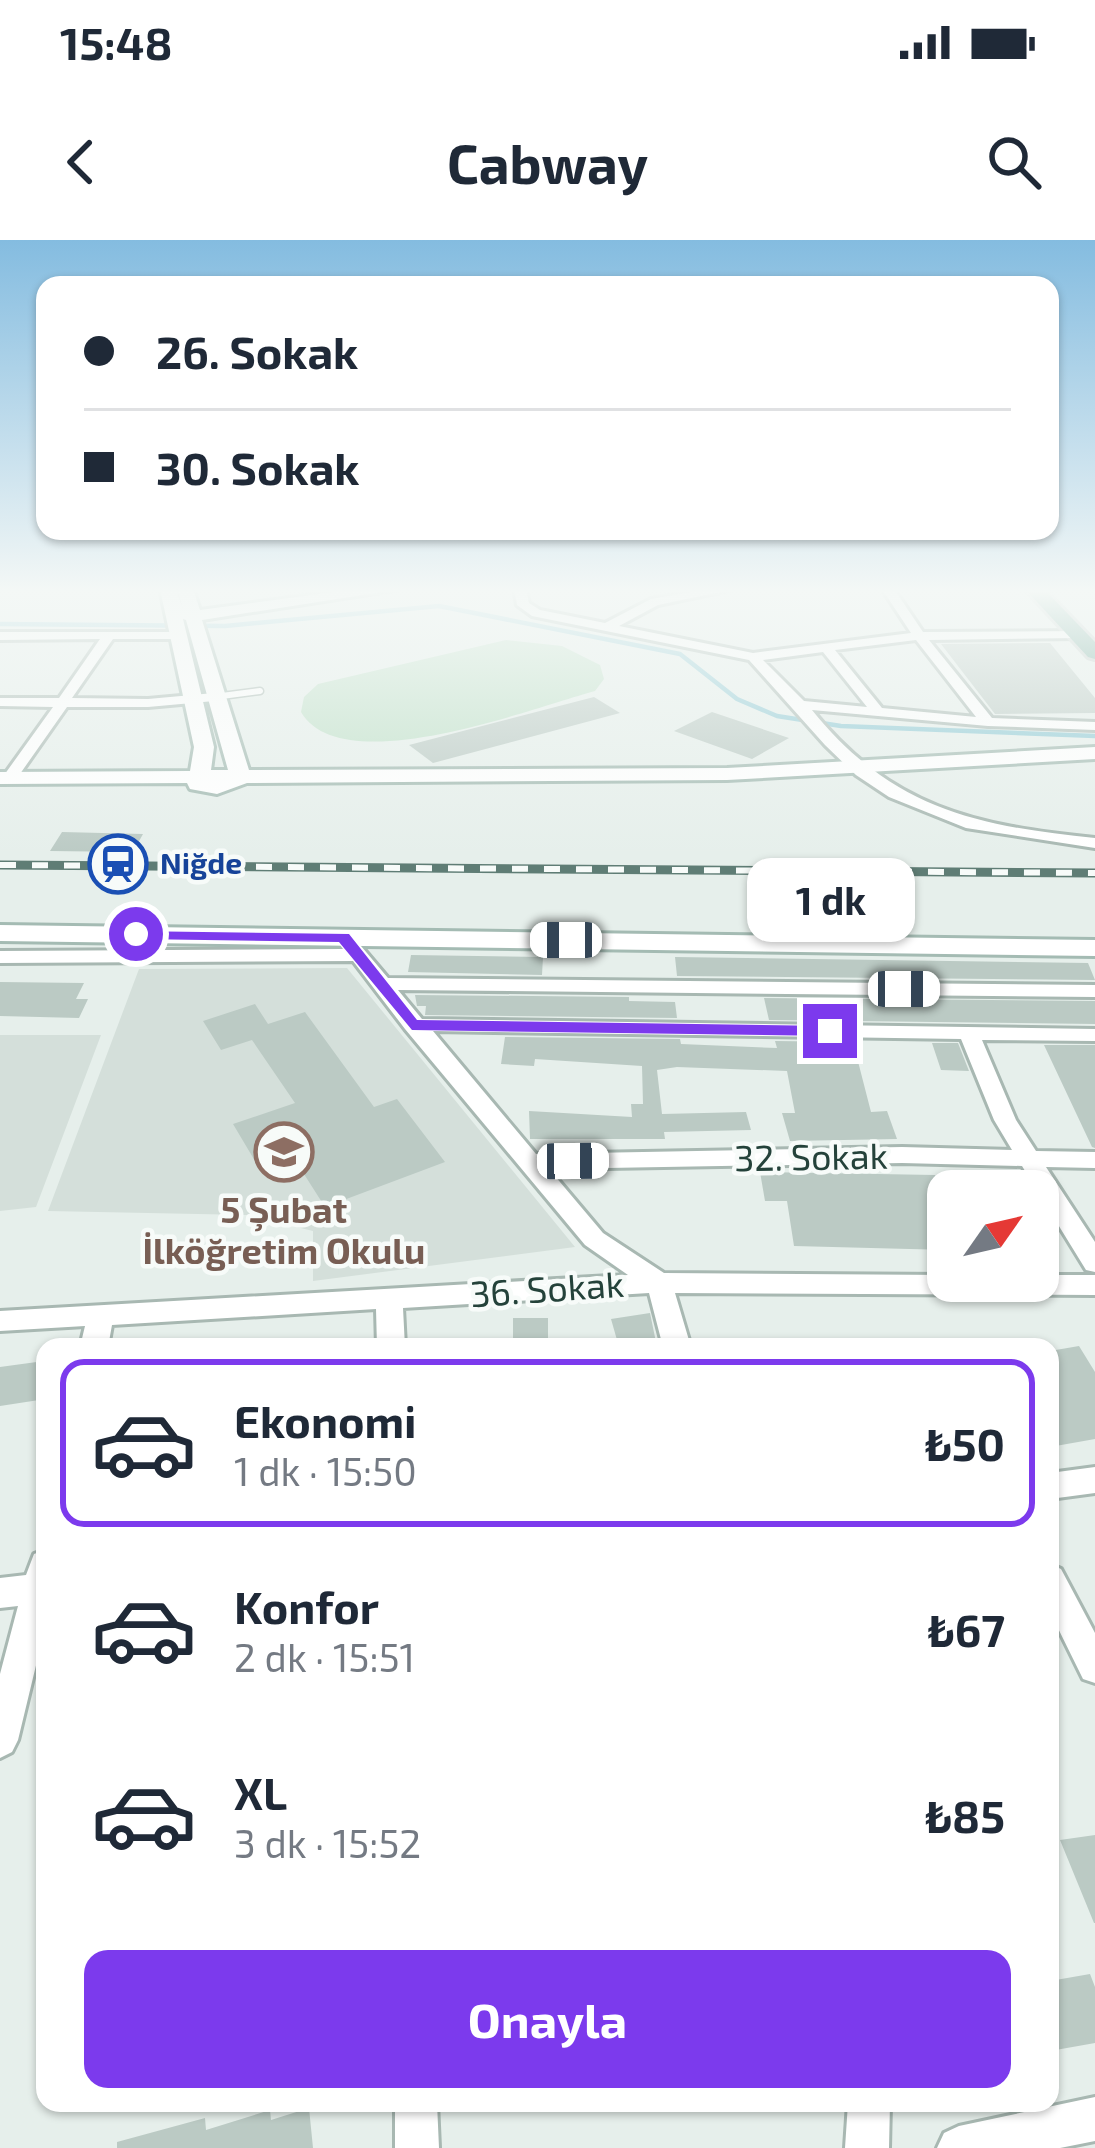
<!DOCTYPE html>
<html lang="tr">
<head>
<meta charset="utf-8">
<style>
  :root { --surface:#fff; --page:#f6f6f7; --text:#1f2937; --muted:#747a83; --line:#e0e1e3; --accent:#7c3aed }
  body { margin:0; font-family:"Exo 2",sans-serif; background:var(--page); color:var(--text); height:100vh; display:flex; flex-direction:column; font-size:45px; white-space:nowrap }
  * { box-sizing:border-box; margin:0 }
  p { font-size:39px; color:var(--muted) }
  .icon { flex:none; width:66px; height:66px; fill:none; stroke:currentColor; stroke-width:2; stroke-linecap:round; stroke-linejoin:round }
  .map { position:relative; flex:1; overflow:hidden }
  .panel { position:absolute; left:36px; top:1098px; width:1023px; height:774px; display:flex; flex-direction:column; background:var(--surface); border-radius:24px; box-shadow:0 3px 9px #0004 }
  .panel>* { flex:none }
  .hud { position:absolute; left:36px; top:36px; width:1023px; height:264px; border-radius:24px; box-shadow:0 3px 9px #0004; display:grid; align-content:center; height:264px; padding:0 48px; background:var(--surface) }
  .needle { width:78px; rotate:56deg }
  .fabs { position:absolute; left:927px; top:930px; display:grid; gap:24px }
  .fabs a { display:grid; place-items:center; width:132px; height:132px; border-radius:24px; background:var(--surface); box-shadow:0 3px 9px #0004; font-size:60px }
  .end { position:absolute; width:54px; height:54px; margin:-27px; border:15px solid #7c3aed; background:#fff; box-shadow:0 0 0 6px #fff }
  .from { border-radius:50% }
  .bubble { position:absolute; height:84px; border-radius:24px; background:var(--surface); box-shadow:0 3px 9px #0004; font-size:39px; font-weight:700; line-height:84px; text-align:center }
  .car { position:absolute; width:36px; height:72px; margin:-36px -18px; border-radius:15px; box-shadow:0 0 9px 3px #0007; background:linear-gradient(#fff 24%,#345 0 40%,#fff 0 76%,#345 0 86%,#fff 0) }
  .hud b { display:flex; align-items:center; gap:42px; height:114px; font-size:45px }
  .hud b+b { border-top:3px solid var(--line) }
  .hud i { width:30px; height:30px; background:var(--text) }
  ul { padding:21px 0 0; list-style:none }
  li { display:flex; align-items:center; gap:36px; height:168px; margin:0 24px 18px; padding:0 24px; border:6px solid transparent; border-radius:24px }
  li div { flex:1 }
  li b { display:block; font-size:45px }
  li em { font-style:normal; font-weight:700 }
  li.selected { border-color:var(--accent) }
  li>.icon { width:108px; height:108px; stroke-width:1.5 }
  .cta { display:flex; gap:24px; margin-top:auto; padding:24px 48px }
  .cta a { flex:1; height:138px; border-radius:24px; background:var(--accent); color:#fff; font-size:48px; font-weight:700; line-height:138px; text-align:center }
  .status { display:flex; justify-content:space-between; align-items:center; height:84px; padding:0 60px; background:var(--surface); direction:ltr }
  .status svg { height:33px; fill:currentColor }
  header { display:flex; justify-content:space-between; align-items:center; height:156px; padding:0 48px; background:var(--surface); font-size:54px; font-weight:700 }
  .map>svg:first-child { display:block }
</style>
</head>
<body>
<div class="status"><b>15:48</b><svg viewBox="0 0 49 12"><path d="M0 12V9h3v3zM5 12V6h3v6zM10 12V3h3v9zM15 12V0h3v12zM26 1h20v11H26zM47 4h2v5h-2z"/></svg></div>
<header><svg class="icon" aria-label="back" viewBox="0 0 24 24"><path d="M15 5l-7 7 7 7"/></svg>Cabway<svg class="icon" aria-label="search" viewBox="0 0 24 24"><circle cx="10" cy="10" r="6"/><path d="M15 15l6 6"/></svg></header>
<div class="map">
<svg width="1095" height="1908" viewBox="0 0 1095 1908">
  <rect width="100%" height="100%" fill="#e6efeb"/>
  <path fill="#d4dfda" d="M347 728 575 1007 313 1041V991L248 975 48 971 139 729Z
    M0 795H101L36 967 0 971Z"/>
  <path fill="#bfe0c8" d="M506 400 562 406 600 425 604 439 595 451C532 468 342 542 301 472L304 457 318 444Z"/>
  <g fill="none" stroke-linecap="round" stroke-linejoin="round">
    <path stroke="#8ec9d4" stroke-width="4.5" d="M0 384 225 386 439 366 680 414 737 459 777 476 841 486 1095 496"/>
  </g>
  <path fill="#bbcac4" d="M1050 403 1095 458V473L995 474 941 404Z
    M594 457 620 473 433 523 409 505Z
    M712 472 789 498 752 519 674 491Z
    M62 592 143 594 133 612 50 611Z
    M411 715 543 717 542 735 408 732Z
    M675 717 1088 723 1095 740 677 736Z
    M0 742 84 743 76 759H88L79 778 0 776Z
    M415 755 629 757V761L675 762 677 778 425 775 426 766H417Z
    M764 758 1095 761V784L769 780Z
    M255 764 268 784 305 772 374 867 397 859 445 922 325 967 288 909 255 921 233 884 295 863 252 800 221 810 203 781Z
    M505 797 680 799 681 804 777 808 775 801 853 802 871 872 887 871 897 899 790 901 782 873H795L787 831 677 827 657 830 662 874 746 872 751 890 664 892 665 899H530L529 871 632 877 631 864H643L642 826 535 819 534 826 501 824Z
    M932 803H958L969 831 941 830Z
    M1044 805H1095V908L1092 907Z
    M760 932 935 935 948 977V1010L794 1006 787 961H765Z
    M650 1073 657 1107H619L611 1079Z
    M513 1078H548V1107H513Z
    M1079 1106 1095 1132V1199L1050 1207V1111Z
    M44 1121 39 1160 0 1166V1127Z
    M1095 1595V1683H1094L1060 1600Z
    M1090 1734 1095 1747V1803L1050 1811V1741Z
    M309 1868 313 1908H117V1902L205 1878 206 1890 270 1870 271 1880Z"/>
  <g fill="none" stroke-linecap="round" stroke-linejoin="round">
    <g stroke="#a8b8b2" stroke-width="9">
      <path id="lane" d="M214 457 260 451"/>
    </g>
    <g stroke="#a8b8b2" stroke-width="6">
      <path id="street" d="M514 349H526L529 363 540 370 605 383 651 359 708 349H735L658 365 619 386 753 413 911 393 882 349H894L923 392 1081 391 1083 394 1077 398 929 400 992 478 1095 482V490L988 486 812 470C891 568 975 586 1095 598V608L966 588 889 557 856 535 825 505 749 420 532 376 517 365ZM916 400 976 477 882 468 835 410ZM823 412 867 467 804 461 763 420Z
        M0 392H186V398L182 399H113L72 458 148 459 214 453 221 457 214 461 148 467H67L15 541H5L2 538 53 467 0 466V458H59L100 399 0 400Z
        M343 691 350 693 388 738 1095 745V757L398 750 422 779 1095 789V801L982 800 1016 880 1036 911 1095 912V928L1046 927 1095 1002V1032L1086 1030 1022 926 902 923 549 929 603 993 664 1033 948 1035V1041H1038V1035H1095V1055L675 1053 691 1107H663L649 1053 403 1068 405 1107H377L376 1069 112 1085 108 1107H80L85 1086 0 1091V1071L628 1035 585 1005 405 789 353 721 0 723V711L343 709 334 697ZM433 791 961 799 994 880 1012 910 902 907 536 914Z
        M1095 1227V1253L1050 1259V1233Z
        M45 1310V1388L18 1500 12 1512 0 1518V1434L18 1366 0 1368V1338L26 1335 34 1314Z
        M1050 1324 1061 1329 1095 1393V1443L1083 1439 1050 1372Z
        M1095 1857V1901L1060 1908H937L944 1893 959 1886Z
        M395 1863H437L439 1908H395Z
        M848 1863H890L889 1908H845Z"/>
    </g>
    <g stroke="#a4bbb3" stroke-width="6">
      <path id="secondary" d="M160 349H176L183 369 177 349H193L200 370 356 349H401L202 380 249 530 727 528 1095 507V519L727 540 247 543 217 554 190 549 187 543 0 544V532L190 531 194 507ZM183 379 186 380 228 530H211L214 507Z
        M0 685 1095 700V716L0 701Z"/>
    </g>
    <g stroke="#c2cac8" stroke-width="6">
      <path id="primary" d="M1025 349H1044L1095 402V419L1088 417Z"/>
    </g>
    <use href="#lane" stroke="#fff" stroke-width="6"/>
    <use href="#street" fill="#fff" fill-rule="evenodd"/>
    <use href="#secondary" fill="#fff" fill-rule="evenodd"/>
    <use href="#primary" fill="#6aa596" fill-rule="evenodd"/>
    <g stroke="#5f7d75" stroke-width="9">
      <path id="rail" d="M0 625 1095 633"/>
    </g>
    <use href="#rail" stroke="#f7fbf9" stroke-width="6" stroke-dasharray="16" stroke-linecap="butt"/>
  </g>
  <linearGradient id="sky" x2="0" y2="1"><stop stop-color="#84bce0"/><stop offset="0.57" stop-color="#f4f8f6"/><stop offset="1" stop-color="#f4f8f6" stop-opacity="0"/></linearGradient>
  <rect width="1095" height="616" fill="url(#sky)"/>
  <path fill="#7c3aed" d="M131 691 349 694 417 780 830 786 838 791 830 796 412 790 339 702 136 699 131 697Z"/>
  <defs>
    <g id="station-ring" transform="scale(3)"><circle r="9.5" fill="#f7fbf9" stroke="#1a4fb4" stroke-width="1.5"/><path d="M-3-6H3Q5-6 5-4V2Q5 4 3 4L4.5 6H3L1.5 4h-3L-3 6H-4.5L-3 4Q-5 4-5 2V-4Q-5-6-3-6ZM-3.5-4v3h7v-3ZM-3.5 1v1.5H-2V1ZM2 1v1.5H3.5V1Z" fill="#1a4fb4"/></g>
    <g id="school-ring" transform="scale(3)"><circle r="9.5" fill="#f7fbf9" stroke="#8d6e63" stroke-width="1.5"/><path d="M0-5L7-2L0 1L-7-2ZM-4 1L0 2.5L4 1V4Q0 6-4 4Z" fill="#8d6e63"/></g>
  </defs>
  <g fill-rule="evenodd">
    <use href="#station-ring" x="118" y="624"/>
    <use href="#school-ring" x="284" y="912"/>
  </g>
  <g text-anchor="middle" stroke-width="9" stroke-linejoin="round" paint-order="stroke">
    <g font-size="30" font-weight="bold" fill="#164399" stroke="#f7fbf9" text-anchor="start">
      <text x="160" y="634">Niğde</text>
    </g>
    <g font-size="36" fill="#24423a" stroke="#f7fbf9">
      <text transform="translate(811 917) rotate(-1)" y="13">32. Sokak</text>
      <text transform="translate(547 1049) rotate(-4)" y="13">36. Sokak</text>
    </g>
    <g font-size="36" font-weight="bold" fill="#785e54" stroke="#f7fbf9">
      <text x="284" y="983">5 Şubat<tspan x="284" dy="41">İlköğretim Okulu</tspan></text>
    </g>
  </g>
</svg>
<div class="fabs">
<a><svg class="needle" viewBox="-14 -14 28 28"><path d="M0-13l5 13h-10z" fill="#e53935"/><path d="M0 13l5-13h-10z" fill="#747a83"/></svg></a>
</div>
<i class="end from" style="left:136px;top:694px"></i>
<i class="end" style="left:830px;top:791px"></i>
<div class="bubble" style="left:747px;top:618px;width:168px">1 dk</div>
<i class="car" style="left:566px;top:700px;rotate:270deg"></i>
<i class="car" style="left:904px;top:749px;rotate:90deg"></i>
<i class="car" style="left:573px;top:921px;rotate:89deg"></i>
<div class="hud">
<b><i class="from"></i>26. Sokak</b>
<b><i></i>30. Sokak</b>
</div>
<section class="panel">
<ul>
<li class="selected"><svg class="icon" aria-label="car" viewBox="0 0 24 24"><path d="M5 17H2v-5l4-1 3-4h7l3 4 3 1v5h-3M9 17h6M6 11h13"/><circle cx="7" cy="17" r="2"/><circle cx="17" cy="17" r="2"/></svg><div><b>Ekonomi</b><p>1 dk · 15:50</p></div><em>₺50</em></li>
<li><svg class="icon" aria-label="car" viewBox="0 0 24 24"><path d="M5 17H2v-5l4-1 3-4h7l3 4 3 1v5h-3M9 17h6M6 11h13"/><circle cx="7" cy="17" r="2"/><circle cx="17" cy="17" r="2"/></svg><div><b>Konfor</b><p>2 dk · 15:51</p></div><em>₺67</em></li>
<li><svg class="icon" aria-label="car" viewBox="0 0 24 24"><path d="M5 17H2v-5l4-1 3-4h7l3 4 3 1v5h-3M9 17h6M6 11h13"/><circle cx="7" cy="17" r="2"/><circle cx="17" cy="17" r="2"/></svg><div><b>XL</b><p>3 dk · 15:52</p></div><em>₺85</em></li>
</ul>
<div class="cta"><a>Onayla</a></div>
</section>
</div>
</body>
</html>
